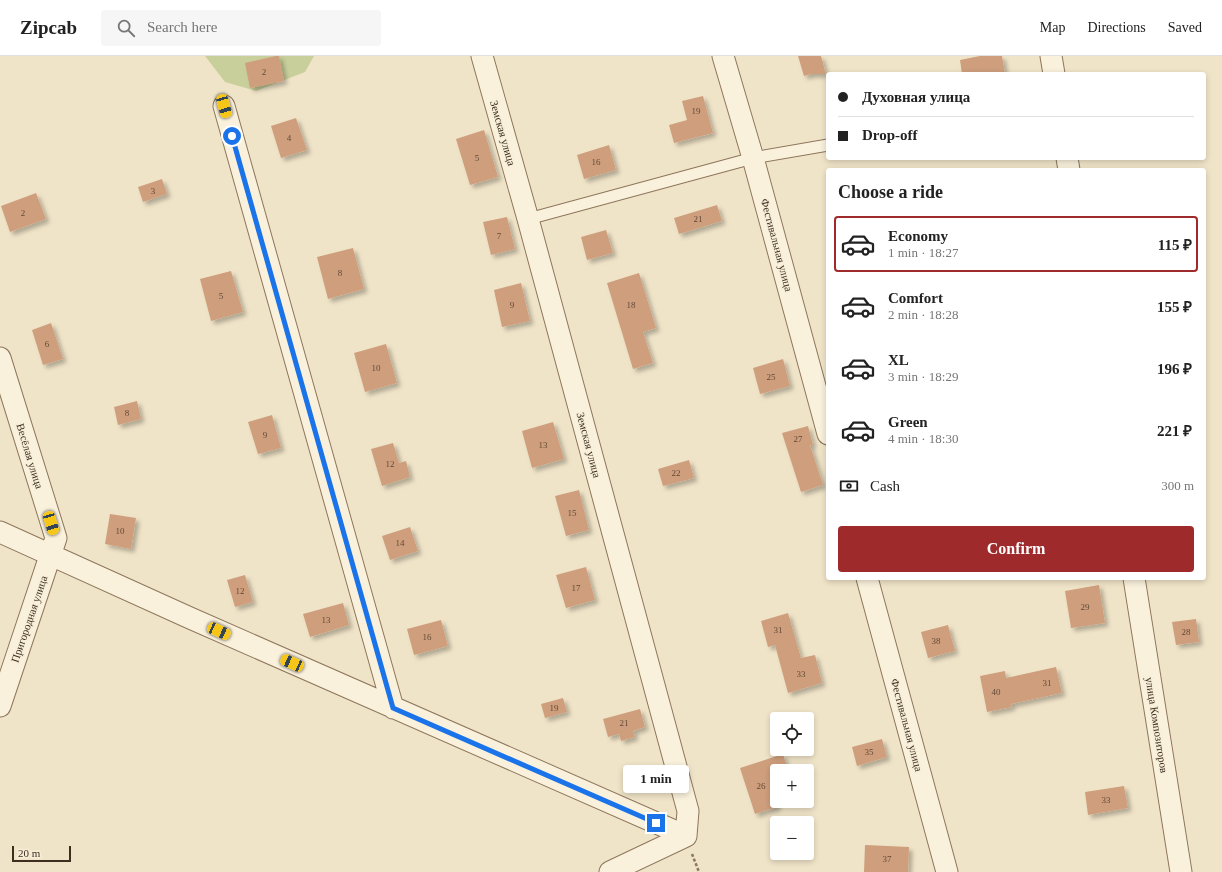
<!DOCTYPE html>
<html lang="en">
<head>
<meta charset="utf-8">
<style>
  :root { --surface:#fff; --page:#f6f6f6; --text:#222; --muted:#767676; --line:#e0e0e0; --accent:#9e2a2b }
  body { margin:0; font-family:Georgia,serif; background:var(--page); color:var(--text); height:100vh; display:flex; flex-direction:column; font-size:15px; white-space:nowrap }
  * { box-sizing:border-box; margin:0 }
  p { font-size:13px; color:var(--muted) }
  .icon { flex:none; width:22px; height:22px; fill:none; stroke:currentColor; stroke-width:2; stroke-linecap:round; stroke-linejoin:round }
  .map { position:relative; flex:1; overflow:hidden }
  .drawer { position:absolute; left:826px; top:112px; width:380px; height:412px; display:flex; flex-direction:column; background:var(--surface); border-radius:4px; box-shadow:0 2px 6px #0003 }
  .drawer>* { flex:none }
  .guide { position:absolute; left:826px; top:16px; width:380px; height:88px; border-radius:4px; box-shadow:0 2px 6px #0003; display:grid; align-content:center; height:88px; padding:0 12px; background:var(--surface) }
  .buttons { position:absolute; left:770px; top:656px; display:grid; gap:8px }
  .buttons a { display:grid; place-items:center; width:44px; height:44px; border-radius:4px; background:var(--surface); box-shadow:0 2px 6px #0003; font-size:20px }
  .scale { position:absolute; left:12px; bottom:10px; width:59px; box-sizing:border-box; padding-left:4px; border:2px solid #3d2e20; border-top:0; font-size:11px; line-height:14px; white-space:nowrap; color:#3d2e20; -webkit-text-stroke:3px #f7eed8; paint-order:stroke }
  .end { position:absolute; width:18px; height:18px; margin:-9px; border:5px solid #1a73e8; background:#fff; box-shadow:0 0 0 2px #fff }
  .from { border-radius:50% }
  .bubble { position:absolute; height:28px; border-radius:4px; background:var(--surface); box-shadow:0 2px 6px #0003; font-size:13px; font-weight:700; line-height:28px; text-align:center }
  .car { position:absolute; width:12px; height:24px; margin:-12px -6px; border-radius:5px; box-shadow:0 0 3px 1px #0007; background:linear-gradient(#f5c518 24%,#345 0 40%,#f5c518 0 76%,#345 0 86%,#f5c518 0) }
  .guide b { display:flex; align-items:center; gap:14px; height:38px; font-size:15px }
  .guide b+b { border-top:1px solid var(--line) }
  .guide i { width:10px; height:10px; background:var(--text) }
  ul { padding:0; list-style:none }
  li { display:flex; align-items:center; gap:12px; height:56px; margin:0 8px 6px; padding:0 4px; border:2px solid transparent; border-radius:4px }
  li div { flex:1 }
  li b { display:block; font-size:15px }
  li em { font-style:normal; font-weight:700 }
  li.selected { border-color:var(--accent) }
  li>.icon { width:36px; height:36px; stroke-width:1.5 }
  h2 { padding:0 12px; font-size:18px; line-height:48px }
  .pay { display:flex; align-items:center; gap:10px; height:44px; padding:0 12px; font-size:15px }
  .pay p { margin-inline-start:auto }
  .button { display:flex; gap:8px; margin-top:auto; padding:8px 12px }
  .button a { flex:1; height:46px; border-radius:4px; background:var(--accent); color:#fff; font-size:16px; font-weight:700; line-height:46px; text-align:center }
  header { display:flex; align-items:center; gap:24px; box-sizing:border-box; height:56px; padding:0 20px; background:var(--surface); border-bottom:1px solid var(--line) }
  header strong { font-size:19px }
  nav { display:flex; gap:22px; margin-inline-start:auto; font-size:14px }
  .search { width:280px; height:36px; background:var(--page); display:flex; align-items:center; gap:10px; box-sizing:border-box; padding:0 14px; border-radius:4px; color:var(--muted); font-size:15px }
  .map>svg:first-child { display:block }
</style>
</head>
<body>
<header>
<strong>Zipcab</strong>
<div class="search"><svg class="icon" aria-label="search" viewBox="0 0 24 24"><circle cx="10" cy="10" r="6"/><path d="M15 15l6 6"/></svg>Search here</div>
<nav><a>Map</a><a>Directions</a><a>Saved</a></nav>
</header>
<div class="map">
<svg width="1222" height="816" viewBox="0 0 1222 816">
  <defs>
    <filter id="shadow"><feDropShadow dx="3.5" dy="3.5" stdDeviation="2" flood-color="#0004"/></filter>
  </defs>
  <rect width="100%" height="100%" fill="#f0e4c8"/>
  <path fill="#c9cf9b" d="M205 0H314L305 16 256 35 225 26Z"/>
  <path fill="#cf9f7d" filter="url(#shadow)" d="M276 0H279L284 25 250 32 245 7Z
    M798 0H821L826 18H811L804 20Z
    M980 0H1002L1005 18H962L960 4Z
    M703 40 713 77 674 87 669 69 687 64 682 45Z
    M296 62 307 94 281 102 271 70Z
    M484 74 498 121 470 129 456 83Z
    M609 89 616 114 584 123 577 99Z
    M162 123 167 138 143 146 138 131Z
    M36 137 46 163 10 176 1 150Z
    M717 149 722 165 679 178 674 162Z
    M507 161 515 193 491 199 483 166Z
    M606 174 613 197 587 204 581 181Z
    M353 192 364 233 328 243 317 201Z
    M231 215 243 256 211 265 200 223Z
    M639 217 656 272 643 276 653 307 633 313 607 227Z
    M521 227 530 265 502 271 494 234Z
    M51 267 63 303 43 309 32 274Z
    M386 288 397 327 365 336 354 297Z
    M783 303 790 330 760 338 753 312Z
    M137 345 141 363 118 369 114 351Z
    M272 359 281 392 258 398 248 366Z
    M553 366 564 403 532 412 522 375Z
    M808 370 813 389H810L823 429 801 436 782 377Z
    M393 387 399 407 406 405 410 421 382 430 371 393Z
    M689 404 694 422 663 430 658 413Z
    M579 434 589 474 566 480 555 440Z
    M110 458 136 462 131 493 105 488Z
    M410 471 418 495 390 504 382 480Z
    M586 511 595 544 566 552 556 519Z
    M245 519 253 546 235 551 227 524Z
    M1099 529 1105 567 1071 572 1065 535Z
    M343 547 349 569 310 581 303 558Z
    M788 557 801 602 815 599 822 627 788 637 775 589 768 591 761 565Z
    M1196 563 1199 586 1176 589 1172 566Z
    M441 564 448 590 414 599 407 573Z
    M948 569 955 595 928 602 921 576Z
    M1056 611 1062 637 1011 648 1012 651 987 656 980 620 1005 615 1006 622Z
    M563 642 567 656 545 662 541 648Z
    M640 653 645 671 633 675 635 681 621 685 619 678 608 681 603 663Z
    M882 683 887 701 857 710 852 691Z
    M783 698 788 715H777V751L755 758 740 712Z
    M1124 730 1128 752 1088 759 1085 736Z
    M865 789 909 791 908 816H864Z"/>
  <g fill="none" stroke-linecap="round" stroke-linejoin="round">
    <g stroke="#8d765c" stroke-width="13">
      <path id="service" d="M528 163 753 102 828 89"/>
    </g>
    <g stroke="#8d765c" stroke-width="23">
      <path id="minor" d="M482 0 528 163 688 755 686 780
        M723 0 753 102 828 378
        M1051 0 1054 18
        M224 50 393 652
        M1067 102 1069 114
        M0 302 56 482 0 650
        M0 476 190 562 686 780
        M867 522 947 816
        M1134 522 1181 816
        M610 816 686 780"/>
    </g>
    <path stroke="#8d765c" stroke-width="2.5" stroke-dasharray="3 2" stroke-linecap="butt" d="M692 798 699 816"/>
    <use href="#service" stroke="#faf1dc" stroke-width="11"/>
    <use href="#minor" stroke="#faf1dc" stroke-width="21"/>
  </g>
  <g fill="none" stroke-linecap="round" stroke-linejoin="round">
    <path stroke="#1a73e8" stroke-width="5" d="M232 80 393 652 656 767"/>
  </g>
  <g text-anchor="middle" stroke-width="3" stroke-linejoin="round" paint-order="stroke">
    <g font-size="9" fill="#624a37">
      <text x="264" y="19">2</text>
      <text x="696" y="58">19</text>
      <text x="289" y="85">4</text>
      <text x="477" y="105">5</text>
      <text x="596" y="109">16</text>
      <text x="153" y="138">3</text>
      <text x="23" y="160">2</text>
      <text x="698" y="166">21</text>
      <text x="499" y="183">7</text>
      <text x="340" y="220">8</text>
      <text x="221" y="243">5</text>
      <text x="512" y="252">9</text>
      <text x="631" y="252">18</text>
      <text x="47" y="291">6</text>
      <text x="376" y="315">10</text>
      <text x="771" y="324">25</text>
      <text x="127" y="360">8</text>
      <text x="265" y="382">9</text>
      <text x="798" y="386">27</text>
      <text x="543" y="392">13</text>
      <text x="390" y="411">12</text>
      <text x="676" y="420">22</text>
      <text x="572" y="460">15</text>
      <text x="120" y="478">10</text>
      <text x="400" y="490">14</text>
      <text x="576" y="535">17</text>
      <text x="240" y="538">12</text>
      <text x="1085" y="554">29</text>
      <text x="326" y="567">13</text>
      <text x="778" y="577">31</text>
      <text x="1186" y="579">28</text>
      <text x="427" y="584">16</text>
      <text x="936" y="588">38</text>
      <text x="801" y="621">33</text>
      <text x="1047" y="630">31</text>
      <text x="996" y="639">40</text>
      <text x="554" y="655">19</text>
      <text x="624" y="670">21</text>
      <text x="869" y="699">35</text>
      <text x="761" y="733">26</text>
      <text x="1106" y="747">33</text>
      <text x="887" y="806">37</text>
    </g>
    <g font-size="11" fill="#3d2e20" stroke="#f7eed8">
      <text transform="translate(503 77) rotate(74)" y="4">Земская улица</text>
      <text transform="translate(777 189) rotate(75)" y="4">Фестивальная улица</text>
      <text transform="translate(589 389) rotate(75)" y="4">Земская улица</text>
      <text transform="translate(30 400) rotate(73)" y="4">Весёлая улица</text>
      <text transform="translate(29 563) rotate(-71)" y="4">Пригородная улица</text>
      <text transform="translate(907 669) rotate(75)" y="4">Фестивальная улица</text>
      <text transform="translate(1157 669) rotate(81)" y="4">улица Композиторов</text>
    </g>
  </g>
</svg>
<div class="buttons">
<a><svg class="icon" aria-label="locate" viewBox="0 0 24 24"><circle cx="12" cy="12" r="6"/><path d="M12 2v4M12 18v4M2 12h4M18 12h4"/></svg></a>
<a>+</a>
<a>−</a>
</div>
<div class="scale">20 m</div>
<i class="end from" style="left:232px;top:80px"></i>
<i class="end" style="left:656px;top:767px"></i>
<div class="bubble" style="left:623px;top:709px;width:66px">1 min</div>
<i class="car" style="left:224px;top:50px;rotate:164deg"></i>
<i class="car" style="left:51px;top:467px;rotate:163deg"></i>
<i class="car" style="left:219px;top:575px;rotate:114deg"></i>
<i class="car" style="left:292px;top:607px;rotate:294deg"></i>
<div class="guide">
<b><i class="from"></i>Духовная улица</b>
<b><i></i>Drop-off</b>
</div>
<section class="drawer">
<h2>Choose a ride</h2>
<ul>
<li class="selected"><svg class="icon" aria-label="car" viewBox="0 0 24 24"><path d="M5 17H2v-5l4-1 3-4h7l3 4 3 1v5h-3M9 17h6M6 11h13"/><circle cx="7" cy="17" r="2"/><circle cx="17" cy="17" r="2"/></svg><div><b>Economy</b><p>1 min · 18:27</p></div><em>115 ₽</em></li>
<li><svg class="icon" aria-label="car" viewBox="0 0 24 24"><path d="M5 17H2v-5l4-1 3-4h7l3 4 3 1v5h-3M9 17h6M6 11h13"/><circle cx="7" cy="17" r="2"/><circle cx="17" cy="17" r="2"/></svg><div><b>Comfort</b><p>2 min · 18:28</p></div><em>155 ₽</em></li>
<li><svg class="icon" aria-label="car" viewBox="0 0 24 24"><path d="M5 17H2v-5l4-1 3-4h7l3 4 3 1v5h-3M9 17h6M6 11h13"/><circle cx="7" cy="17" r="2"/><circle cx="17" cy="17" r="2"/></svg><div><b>XL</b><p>3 min · 18:29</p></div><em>196 ₽</em></li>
<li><svg class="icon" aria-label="car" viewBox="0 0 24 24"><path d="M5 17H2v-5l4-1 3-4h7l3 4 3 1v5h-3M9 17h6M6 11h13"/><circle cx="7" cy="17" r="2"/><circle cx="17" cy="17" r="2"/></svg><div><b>Green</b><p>4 min · 18:30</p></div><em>221 ₽</em></li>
</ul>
<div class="pay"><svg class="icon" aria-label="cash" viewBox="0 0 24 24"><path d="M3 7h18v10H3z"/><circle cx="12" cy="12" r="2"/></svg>Cash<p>300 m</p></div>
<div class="button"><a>Confirm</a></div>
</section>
</div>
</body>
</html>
